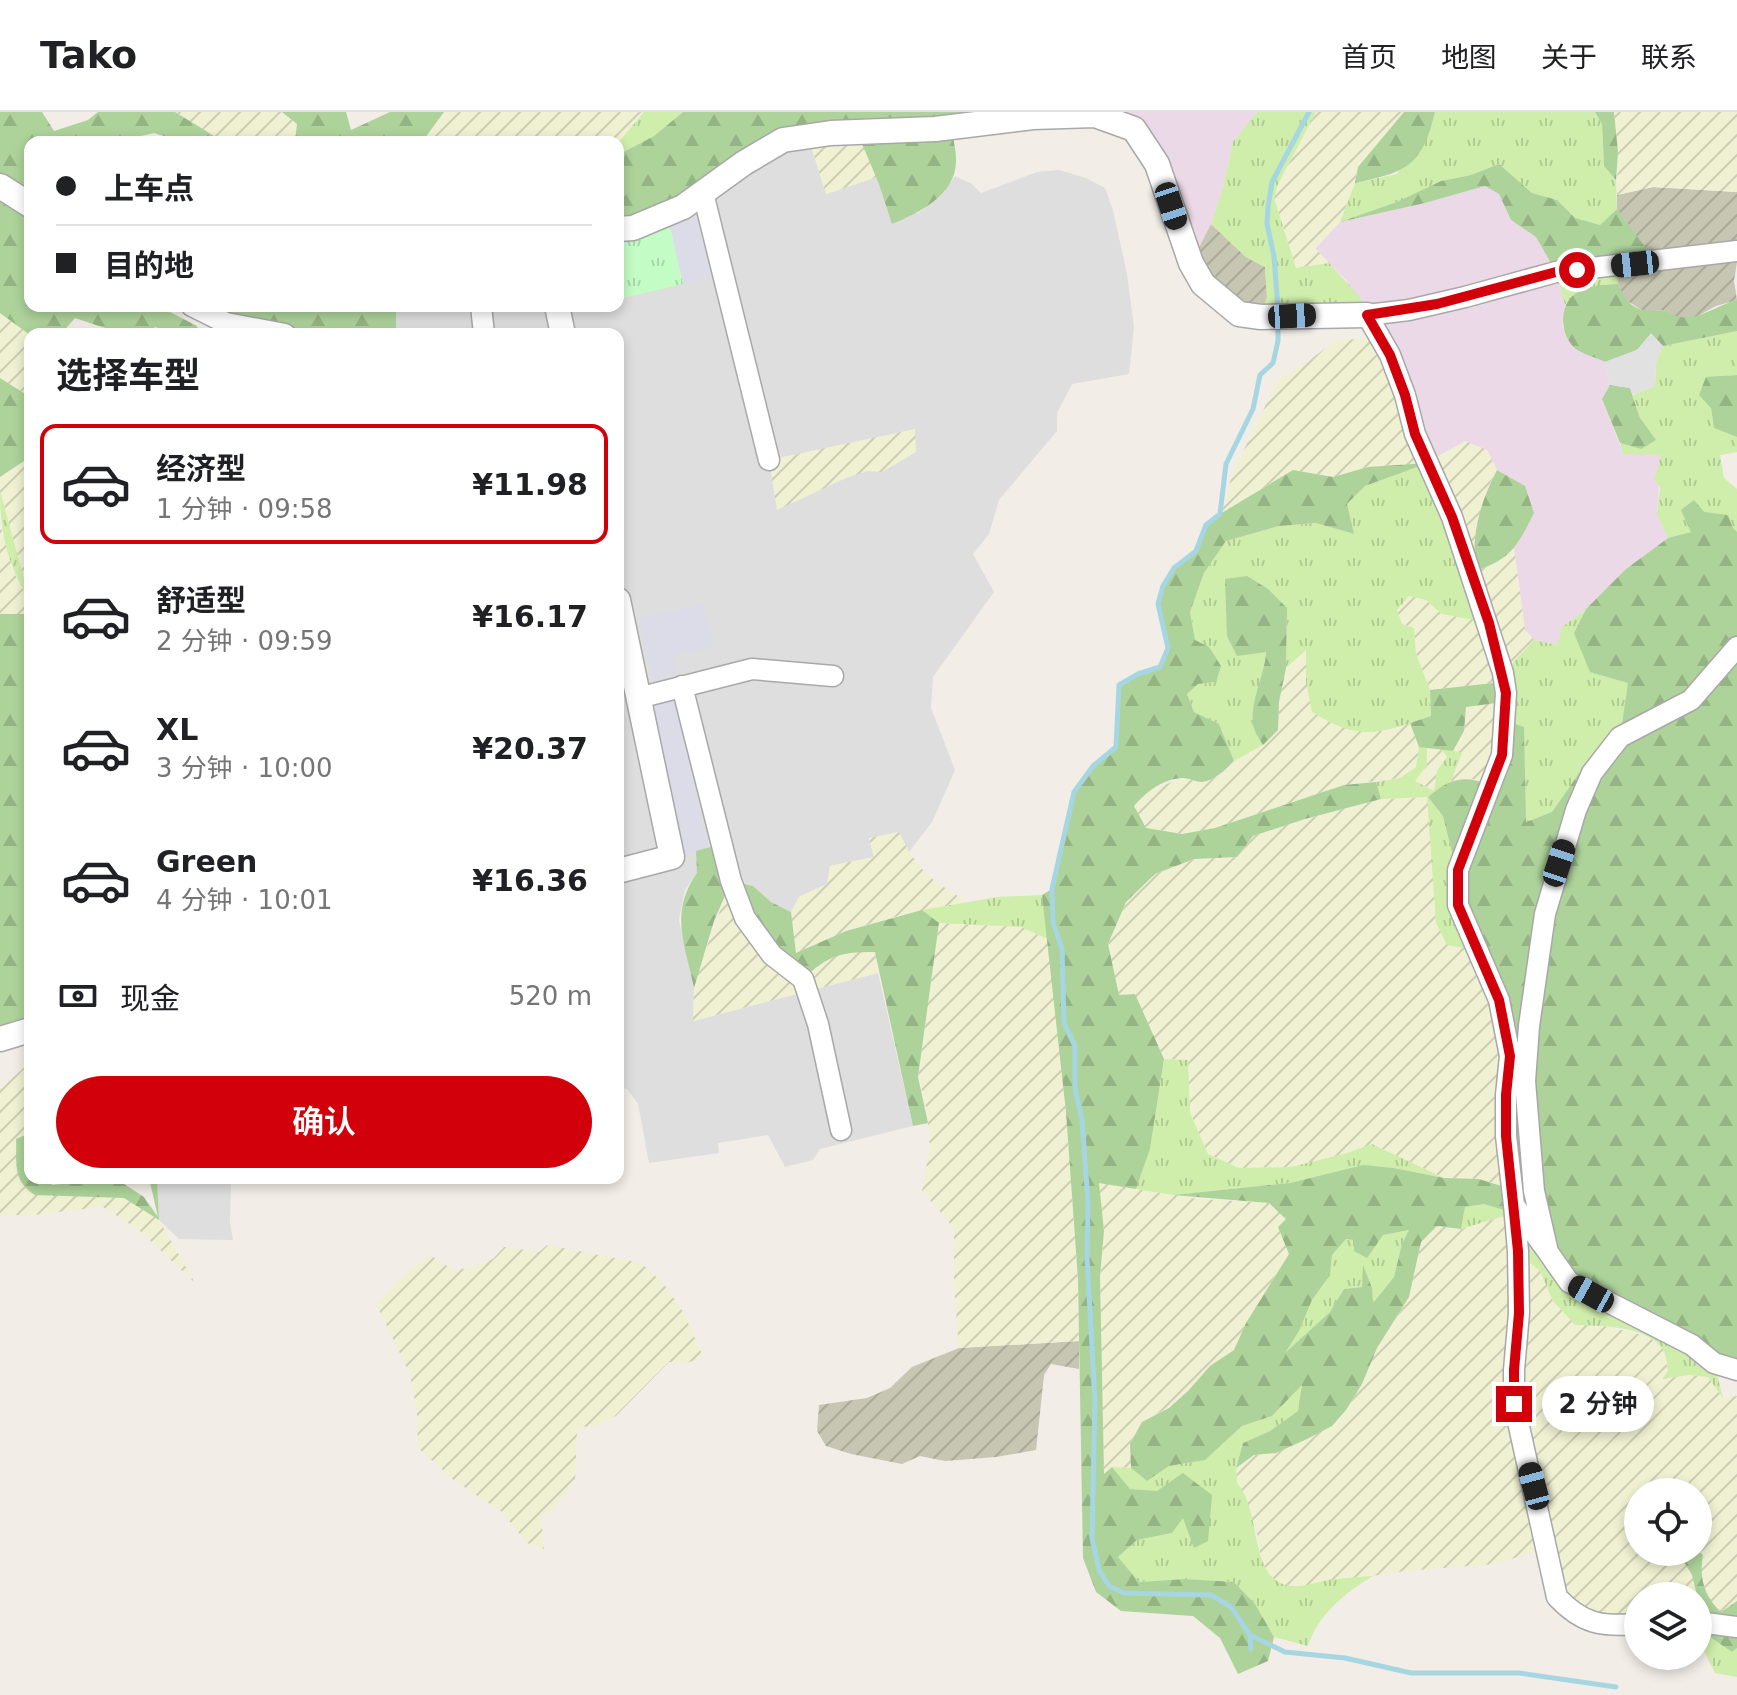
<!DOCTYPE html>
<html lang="zh">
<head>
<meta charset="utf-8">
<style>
  :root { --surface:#fff; --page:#f6f6f6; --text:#202124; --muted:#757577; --line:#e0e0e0; --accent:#d2000a }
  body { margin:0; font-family:"DejaVu Sans","Noto Sans SC",sans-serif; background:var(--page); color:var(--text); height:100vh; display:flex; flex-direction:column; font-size:30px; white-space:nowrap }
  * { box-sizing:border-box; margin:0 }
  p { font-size:26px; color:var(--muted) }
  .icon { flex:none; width:44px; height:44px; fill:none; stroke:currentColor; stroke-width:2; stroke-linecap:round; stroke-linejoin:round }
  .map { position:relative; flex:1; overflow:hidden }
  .sheet { position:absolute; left:24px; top:216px; width:600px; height:856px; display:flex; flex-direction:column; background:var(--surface); border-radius:16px; box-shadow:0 4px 12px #0003 }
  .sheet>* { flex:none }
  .banner { position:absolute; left:24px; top:24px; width:600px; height:176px; border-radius:16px; box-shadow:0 4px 12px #0003; display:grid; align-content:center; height:176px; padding:0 32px; background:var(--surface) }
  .tools { position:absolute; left:1624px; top:1366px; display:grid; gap:16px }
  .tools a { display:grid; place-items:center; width:88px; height:88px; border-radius:50%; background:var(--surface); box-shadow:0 4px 12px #0003; font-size:40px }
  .end { position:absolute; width:36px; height:36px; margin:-18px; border:10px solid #d2000a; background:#fff; box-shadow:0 0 0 4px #fff }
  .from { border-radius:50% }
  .bubble { position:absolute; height:56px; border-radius:28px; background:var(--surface); box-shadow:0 4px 12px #0003; font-size:26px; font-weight:600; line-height:56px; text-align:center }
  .car { position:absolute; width:24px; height:48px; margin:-24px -12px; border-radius:10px; box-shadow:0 0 6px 2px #0007; background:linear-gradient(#222 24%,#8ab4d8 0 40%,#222 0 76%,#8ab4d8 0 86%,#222 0) }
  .banner b { display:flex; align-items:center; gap:28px; height:76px; font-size:30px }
  .banner b+b { border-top:2px solid var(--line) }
  .banner i { width:20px; height:20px; background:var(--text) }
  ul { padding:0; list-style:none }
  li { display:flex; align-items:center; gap:24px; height:120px; margin:0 16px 12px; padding:0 16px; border:4px solid transparent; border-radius:16px }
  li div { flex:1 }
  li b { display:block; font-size:30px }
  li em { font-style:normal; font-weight:600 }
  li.on { border-color:var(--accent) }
  li>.icon { width:72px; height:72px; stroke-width:1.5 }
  h2 { padding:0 32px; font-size:36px; line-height:96px }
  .pay { display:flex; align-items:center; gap:20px; height:88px; padding:0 32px; font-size:30px }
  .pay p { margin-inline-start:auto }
  .action { display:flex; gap:16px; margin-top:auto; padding:16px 32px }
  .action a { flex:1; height:92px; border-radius:48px; background:var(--accent); color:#fff; font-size:32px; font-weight:600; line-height:92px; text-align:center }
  header { display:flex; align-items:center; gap:48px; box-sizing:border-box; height:112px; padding:0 40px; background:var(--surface); border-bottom:2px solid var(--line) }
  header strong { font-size:38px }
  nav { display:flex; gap:44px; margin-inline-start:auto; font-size:28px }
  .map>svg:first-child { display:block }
</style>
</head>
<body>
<header>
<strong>Tako</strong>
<nav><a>首页</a><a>地图</a><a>关于</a><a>联系</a></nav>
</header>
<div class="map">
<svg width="1737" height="1583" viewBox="0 0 1737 1583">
  <defs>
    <pattern id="construction-furrows" width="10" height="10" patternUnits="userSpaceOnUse" patternTransform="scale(2)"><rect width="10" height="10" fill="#c7c6b2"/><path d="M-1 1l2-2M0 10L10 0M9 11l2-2" fill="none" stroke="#abaa99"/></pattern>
    <pattern id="farmland-furrows" width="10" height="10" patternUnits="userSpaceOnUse" patternTransform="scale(2)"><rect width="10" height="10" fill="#f0f1d2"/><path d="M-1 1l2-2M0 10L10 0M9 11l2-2" fill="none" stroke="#ceceb4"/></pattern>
    <pattern id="grass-tufts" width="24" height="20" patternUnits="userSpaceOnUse" patternTransform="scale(2)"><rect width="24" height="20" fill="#cfedab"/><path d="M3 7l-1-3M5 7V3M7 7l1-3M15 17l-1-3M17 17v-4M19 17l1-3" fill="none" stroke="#b1cb93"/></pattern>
    <pattern id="forest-firs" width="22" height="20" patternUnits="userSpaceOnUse" patternTransform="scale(2)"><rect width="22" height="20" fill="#add29a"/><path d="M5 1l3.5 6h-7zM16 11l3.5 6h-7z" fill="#95b484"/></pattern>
    <pattern id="park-tufts" width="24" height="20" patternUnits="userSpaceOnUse" patternTransform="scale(2)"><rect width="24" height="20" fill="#c3fcc5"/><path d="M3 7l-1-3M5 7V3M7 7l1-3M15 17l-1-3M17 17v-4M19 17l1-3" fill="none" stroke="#a7d8a9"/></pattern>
  </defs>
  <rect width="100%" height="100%" fill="#f2ede7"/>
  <path fill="#dfdede" d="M808 24 826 82 877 65 879 72 917 102 943 82 955 64 972 72 981 81 1037 60 1059 58 1086 66 1105 76 1113 98 1127 162 1134 215 1129 262 1072 272 1057 301V319L999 388 989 422 973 442 994 480 933 565 931 596 955 658 932 710 909 740 899 720 869 727 874 745 830 754 827 772 799 785 791 800 771 790 753 774 697 761 685 778 679 808 694 876 693 909 878 861 913 1014 820 1037 813 1048 785 1055 768 1023 718 1031 719 1041 649 1051 638 992 627 977 618 975V222H396V194H557L559 201 588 194H618V187L723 162 703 81Z
    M157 1066H231L230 1110 233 1128 179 1127 159 1108Z"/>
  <path fill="#ebd9e8" d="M1006 0H1257L1233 30 1223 75 1211 112 1191 151 1134 17Z
    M1485 74 1499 82 1511 108 1536 125 1556 160 1565 193 1562 214 1575 236 1605 250 1610 273 1602 287 1623 341 1661 342 1657 402 1668 426 1626 457 1586 497 1562 515 1557 533 1534 528 1525 518 1514 436 1520 428 1525 374 1497 358 1487 338 1446 342 1428 351 1347 169 1315 137 1340 110 1425 91Z"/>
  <path fill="url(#construction-furrows)" d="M1653 75 1737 80V150L1734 169 1737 188 1716 194 1692 207H1677L1664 198 1645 200 1624 187 1618 172 1615 154 1655 150 1617 97V83Z
    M1211 112 1246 145 1265 155 1267 185 1261 205 1191 151Z
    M1079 1229V1257L1051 1252 1044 1263 1036 1338 996 1345 945 1349 920 1344 902 1352 851 1342 826 1334 817 1319 819 1293 867 1286 890 1276 912 1255 959 1236Z"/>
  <path fill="url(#farmland-furrows)" d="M175 0H282L297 12 295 30H224Z
    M444 0H644L618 31 422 30Z
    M1316 0H1404L1358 55 1355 71 1340 110 1315 136 1329 151 1296 156 1274 86 1278 72Z
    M1614 0H1737V80L1653 75 1617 83 1618 40Z
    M858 20 877 65 826 82 808 24Z
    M0 201 30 223V285L0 266Z
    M1380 226 1428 350 1465 329 1487 338 1497 358 1487 377 1475 429 1476 442 1472 459 1499 451 1514 436 1525 518 1534 528 1503 561 1490 673 1475 667 1451 669 1462 642 1453 639 1464 619 1466 595 1493 571 1430 578 1416 542 1414 516 1402 512 1397 498 1408 483 1426 488 1442 502 1368 355 1333 365 1293 358 1220 402 1234 358 1279 266 1306 251 1336 228Z
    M915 317 916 340 882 360 868 359 846 366 777 398 769 348Z
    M24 349 30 355V475L24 467 0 379V365Z
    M0 412 13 459 25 481 30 483V502H0Z
    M1306 537V570L1384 620 1410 611 1419 635 1417 655 1400 666 1344 673 1215 716 1182 722 1146 716 1134 694 1146 680 1182 666 1202 670 1220 664 1234 649 1263 633 1278 618 1279 590 1286 556Z
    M1427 635H1440L1447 645 1437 659 1435 679 1415 669 1427 653Z
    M1428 685 1436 811 1476 838 1499 888 1512 1077 1479 1067 1444 1066 1372 1032 1344 1042 1291 1055 1239 1056 1208 1042 1190 1001 1188 948 1164 947 1135 883H1119L1108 832 1126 790 1155 762 1194 747 1237 745 1253 724 1305 707 1381 687Z
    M899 720 909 740 922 757 936 770 967 790 894 805 846 819 796 841 791 800 799 785 827 772 830 754 874 745 869 726Z
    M731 769 772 843 823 848 844 840H875L878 861 693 909 694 876 702 848Z
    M939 811 1022 815 1048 827 1066 1000 1078 1167 1079 1229 959 1236 954 1174V1120L949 1110 922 1079 930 1035 927 998 918 965Z
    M30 950V1024L16 1028 18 1063 95 1085 124 1086 142 1095 159 1108 195 1171 139 1118 103 1095 32 1103H0V977Z
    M1099 1070 1198 1087 1269 1091 1287 1107 1278 1115 1289 1142 1246 1211 1234 1238 1210 1254 1188 1279 1168 1296 1142 1310 1130 1332 1131 1356 1112 1355 1104 1364 1100 1164 1104 1119Z
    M1514 1101 1527 1147 1540 1159 1553 1189 1575 1212 1604 1214 1648 1224 1663 1236 1668 1259 1663 1267 1689 1263 1708 1265 1723 1286 1737 1284V1489L1721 1501 1707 1487 1700 1459 1703 1443 1698 1439V1380H1638V1440H1678L1692 1463 1698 1484H1638V1512L1572 1501 1547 1436 1495 1452 1406 1459 1294 1475 1277 1471 1262 1455 1257 1420 1237 1371 1236 1356 1254 1343 1276 1341 1332 1314 1346 1298 1362 1272 1377 1236 1409 1185 1421 1130 1437 1114 1461 1117Z
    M547 1133 641 1151 663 1171 682 1198 703 1244 690 1250H669L616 1304 595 1314 582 1315 577 1319 575 1369 555 1395 541 1405 544 1437 527 1431 501 1399 455 1369 418 1336 417 1300 410 1262 376 1192 403 1164 430 1143 453 1158 471 1156 493 1147 504 1135 539 1140Z"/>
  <path fill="url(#grass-tufts)" d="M644 0H683L654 24 618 43V31Z
    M1257 0H1316L1278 72 1274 86 1296 156 1329 151 1360 185 1367 203 1261 205 1267 185 1265 155 1246 145 1211 112 1223 75 1233 30Z
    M1435 0H1595L1602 12 1604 54 1616 68 1617 97 1600 113 1575 106 1557 88 1532 81 1499 52 1471 63 1441 69 1398 90 1340 110 1355 71 1397 62 1432 12Z
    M1615 154 1618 172C1596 173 1579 176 1565 193L1556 160Z
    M1737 219V263H1728L1711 296 1714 316 1737 325V340L1720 343 1724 366 1737 377V420L1733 416 1692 420 1668 426 1657 402 1660 375 1654 368 1661 343 1623 342 1620 331 1641 337 1640 306 1633 283 1655 274 1656 251 1663 234Z
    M1428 351 1489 511 1442 502 1426 488 1409 484 1397 498 1402 512 1414 516 1416 542 1430 578 1431 604C1380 621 1361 631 1312 600L1306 570V538L1286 556 1287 496 1237 544 1266 539C1265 561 1249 596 1254 615 1255 621 1260 628 1263 633L1234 649 1219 612 1194 600 1187 582 1198 572 1216 570 1195 528 1190 500 1204 461 1226 429 1279 414 1316 411 1353 422 1347 392 1365 374Z
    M0 379 24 467 30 475V483L25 481C6 447 0 418 0 379Z
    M1586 497 1574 521 1628 571 1620 625 1584 654 1552 700 1525 710 1524 615 1504 608 1503 561 1534 528 1557 533 1562 515Z
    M1419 635H1427V653L1415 669 1434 679 1437 659 1447 645 1440 635 1462 641 1451 669 1428 685 1443 704 1476 838 1447 833 1436 811 1427 685 1381 687 1376 670 1400 666 1416 655Z
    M1042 783 1048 827 1021 815 939 811 922 798 997 785Z
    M1164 947 1188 948 1190 1001 1208 1042 1239 1056 1291 1055 1344 1042 1372 1032 1444 1066 1394 1056 1363 1053 1290 1071 1173 1083 1136 1077 1150 1037Z
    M1484 1092 1514 1101 1714 1251 1723 1286 1708 1265 1689 1263 1662 1267 1668 1259C1667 1251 1666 1240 1661 1235 1643 1213 1601 1214 1575 1213L1553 1189 1540 1159 1527 1148 1514 1101 1461 1117 1465 1095Z
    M1410 1118 1402 1132 1394 1165 1372 1192 1364 1155 1362 1175 1344 1177 1330 1200 1282 1244 1299 1219 1312 1188 1330 1163 1332 1143 1346 1127 1355 1128Z
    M1303 1272 1298 1299 1270 1319 1243 1331 1236 1355 1237 1371C1263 1399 1247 1470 1292 1474 1303 1475 1317 1470 1329 1468 1343 1466 1358 1465 1373 1464 1345 1481 1318 1502 1308 1534L1274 1525 1255 1492 1234 1470 1185 1467 1139 1470 1118 1445 1137 1428 1172 1421 1183 1405 1208 1429 1157 1379 1130 1377 1112 1355 1131 1356 1147 1369 1169 1354 1205 1348 1242 1314 1272 1304Z
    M1698 1510H1702L1707 1523 1732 1540 1737 1536V1565L1715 1561 1698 1527Z"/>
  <path fill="url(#forest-firs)" fill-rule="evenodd" d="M0 0H42L54 19 88 8 98 0H175L224 30H182L154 21 114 30H30V70L16 84 30 93V194H181L168 199 197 214 200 222H178L155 215 148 222H123L75 206 61 222 30 223 0 201Z
    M282 0H346L351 18 390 0H444L422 30H295L297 12Z
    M683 0H1006L951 15C953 26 956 37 956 47 957 83 920 100 892 112L879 72 857 20 783 28 618 117V43L654 24Z
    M1404 0H1435C1422 55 1406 60 1355 71L1358 55Z
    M1595 0H1614L1618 40 1616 68 1604 54 1602 12Z
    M1499 52 1532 81 1557 88 1575 106 1600 113 1617 97 1656 150 1556 160 1536 125 1511 108 1499 82 1485 74 1425 91 1340 110 1397 90 1441 69 1471 63Z
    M1618 172C1628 196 1639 201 1664 198 1691 216 1709 196 1737 188V219L1663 234 1651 222 1637 238 1605 250C1596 245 1584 243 1576 237 1560 225 1558 194 1575 182 1587 173 1603 173 1618 172Z
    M192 194H396V222H285Z
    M1737 263V325L1714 316 1711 296 1699 283 1706 265Z
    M0 266 30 285V345L0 365Z
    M1610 273 1630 276 1640 306 1656 328 1641 337 1620 331 1602 287Z
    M1428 351 1365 374 1347 392 1354 422 1316 411 1279 414 1226 429 1204 461 1190 500 1195 528 1209 535 1221 554 1216 570 1198 572 1187 582 1194 600 1219 612 1234 649C1225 658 1216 668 1202 670 1196 670 1189 666 1183 666 1164 666 1146 680 1134 694L1146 716 1182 722 1215 716 1344 673 1376 670 1381 687 1305 707 1253 724 1237 745 1194 747 1155 762 1126 790 1108 832 1119 883 1135 882 1164 947 1150 1037 1136 1077 1099 1071 1104 1119 1100 1164 1104 1362 1112 1355 1130 1377 1157 1379 1183 1361 1212 1383 1208 1429 1194 1436 1183 1406 1172 1421 1137 1428 1118 1445 1139 1470 1185 1467 1234 1470 1255 1492 1274 1525 1268 1549 1238 1562 1220 1526 1193 1504 1121 1499 1096 1480 1083 1446 1078 1167 1066 1000 1042 783 1052 777 1074 680 1093 654 1116 635 1119 573 1138 562 1160 555 1168 536 1158 492 1163 474 1174 456 1196 439 1206 413 1220 402 1293 358 1333 365 1368 355Z
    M1497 358 1525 374 1534 401C1516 437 1510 448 1471 460 1475 448 1474 439 1475 427 1477 403 1486 379 1497 358Z
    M1694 388 1704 400 1728 403 1733 416 1737 420V1258L1569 1170 1514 1101 1484 1092 1465 1095 1461 1117 1437 1114 1421 1130 1409 1185 1377 1236 1362 1272 1346 1298 1332 1314 1307 1327 1276 1341 1254 1343 1236 1356 1243 1331 1270 1319 1298 1299 1302 1273 1272 1304 1242 1314 1205 1348 1169 1354 1147 1369 1131 1356 1130 1332 1142 1310 1169 1296 1188 1279 1210 1254 1234 1238 1246 1211 1289 1142 1278 1115 1286 1107 1269 1091 1173 1083 1290 1071 1363 1053 1394 1056 1444 1066 1479 1067 1511 1077 1510 944 1476 838 1443 704 1428 685C1449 667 1463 662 1490 673L1504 608 1524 615 1526 710 1552 700 1584 654 1620 625 1628 571 1590 560 1574 521 1586 497 1626 457 1668 426 1691 420 1681 398ZM1409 1118 1402 1132 1394 1165 1373 1191 1372 1176 1363 1153 1362 1175 1344 1177 1330 1200 1285 1241 1299 1219 1312 1188 1330 1163 1332 1143 1346 1127 1354 1128V1139L1367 1146 1383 1123Z
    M1247 464 1268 477 1287 496 1286 556 1279 590 1278 618 1263 633C1260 628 1255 621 1254 616 1248 593 1265 563 1266 540L1237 544 1227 524 1225 467Z
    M0 502H30V918L0 927Z
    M1493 571 1496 591 1466 595 1464 619 1453 639 1419 635 1410 611 1431 604 1430 578Z
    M722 732 731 769 753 774 771 790 791 800 796 841 846 819 922 798 939 811 918 965 928 1011 913 1014 875 840C840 840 829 843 803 867L772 843 731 770 714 809 694 876C685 832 669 801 697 761L696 739Z
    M28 1022 30 1066H39L53 1073 87 1069 85 1066H105L108 1072 121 1070 144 1085 158 1105 149 1066H157L159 1108 124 1086 35 1083C12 1068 17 1052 16 1027Z
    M1698 1439 1703 1443C1699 1466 1704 1484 1721 1500L1737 1489V1536L1732 1540 1707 1523 1692 1463 1678 1440Z"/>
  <path fill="url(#park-tufts)" d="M667 102 683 172 618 187V117Z"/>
  <path fill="#e1e1e1" d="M1651 221 1663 234 1656 251 1655 274 1633 283 1630 276 1610 273 1605 250 1637 238Z"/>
  <path fill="#dbdce8" d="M703 81 724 162 683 172 667 102Z
    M703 492 713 535 673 544 677 561 653 566 639 506Z
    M682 574 693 617 682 621 709 735 672 745 638 586Z"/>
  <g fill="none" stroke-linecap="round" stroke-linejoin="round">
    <path stroke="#a6d6e1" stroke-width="5" d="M1278 197 1274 144 1267 112 1268 95 1272 70 1309 0
      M1250 1523 1285 1540 1345 1546 1411 1561H1519L1616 1575
      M1251 1537 1250 1523 1231 1495 1211 1483 1124 1481 1109 1474 1099 1458 1092 1426 1095 1289 1087 1146 1088 1090 1082 1008 1075 977V934L1064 911 1062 837 1053 810 1052 777 1074 680 1093 654 1116 635 1119 573 1138 562 1160 555 1168 536 1158 492 1163 474 1174 456 1196 439 1206 413 1220 402 1226 352 1253 297 1260 263 1273 251 1278 229V211"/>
    <g stroke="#a8a8a8" stroke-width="23">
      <path id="minor" d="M703 81 769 348
        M192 194 226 211 285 222
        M481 194 484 222
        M1737 535 1691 588 1620 625 1592 661 1576 698 1545 802 1529 914 1525 969 1534 1079 1548 1140 1569 1170 1692 1233 1714 1251 1737 1258
        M682 574 731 769 745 806 772 843 803 867 818 912 841 1018
        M638 586 752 557 833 564
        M1514 1093 1518 1139 1519 1201 1514 1258V1292L1557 1485C1582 1512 1602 1515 1638 1512
        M1548 1140 1514 1093 1506 1024V983L1510 944 1499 888 1458 793V758L1502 643 1506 581 1503 561 1452 405 1415 322 1405 283 1390 243 1367 203 1409 198 1465 185 1556 160 1737 139
        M1698 1510 1737 1515"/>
    </g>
    <g stroke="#a8a8a8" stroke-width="27">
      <path id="tertiary" d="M0 74 30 93
        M618 117 633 116 683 95 744 51 783 28 831 21 935 17 1033 5 1095 3 1134 17 1157 52 1191 151 1203 172 1239 202 1261 205 1367 203
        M557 194 563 222
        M618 488 672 745 618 759
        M0 927 30 918"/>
    </g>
    <use href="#minor" stroke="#fff" stroke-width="20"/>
    <use href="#tertiary" stroke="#fff" stroke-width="24"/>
  </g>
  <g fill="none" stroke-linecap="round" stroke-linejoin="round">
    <path stroke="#d2000a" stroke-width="10" d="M1514 1292V1258L1519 1201 1518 1139 1506 1024V983L1510 944 1499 888 1458 793V758L1502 643 1506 581 1489 511 1452 405 1415 322 1405 283 1390 243 1367 203 1437 192 1556 160 1577 158"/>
  </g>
</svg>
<div class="tools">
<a><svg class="icon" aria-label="locate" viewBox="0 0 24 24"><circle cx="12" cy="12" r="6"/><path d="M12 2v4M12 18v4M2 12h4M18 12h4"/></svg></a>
<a><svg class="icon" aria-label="layers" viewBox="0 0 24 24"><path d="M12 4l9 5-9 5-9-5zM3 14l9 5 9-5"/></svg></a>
</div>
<i class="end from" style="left:1577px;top:158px"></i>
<i class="end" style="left:1514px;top:1292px"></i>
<div class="bubble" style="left:1542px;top:1264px;width:112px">2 分钟</div>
<i class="car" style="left:1171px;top:94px;rotate:162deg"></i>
<i class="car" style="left:1635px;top:152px;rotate:264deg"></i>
<i class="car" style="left:1292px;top:204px;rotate:87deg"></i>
<i class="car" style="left:1559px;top:751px;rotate:18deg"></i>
<i class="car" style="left:1591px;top:1182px;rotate:299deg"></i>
<i class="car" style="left:1534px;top:1374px;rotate:345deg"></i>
<div class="banner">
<b><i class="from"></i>上车点</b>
<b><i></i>目的地</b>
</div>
<section class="sheet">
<h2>选择车型</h2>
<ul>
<li class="on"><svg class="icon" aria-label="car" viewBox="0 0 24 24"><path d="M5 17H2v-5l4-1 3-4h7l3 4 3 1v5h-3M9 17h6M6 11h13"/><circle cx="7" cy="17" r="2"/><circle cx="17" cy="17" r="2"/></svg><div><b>经济型</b><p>1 分钟 · 09:58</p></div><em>¥11.98</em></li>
<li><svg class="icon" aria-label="car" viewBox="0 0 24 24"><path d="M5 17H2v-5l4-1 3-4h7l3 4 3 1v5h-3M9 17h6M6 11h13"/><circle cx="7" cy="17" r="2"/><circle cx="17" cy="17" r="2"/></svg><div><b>舒适型</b><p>2 分钟 · 09:59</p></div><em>¥16.17</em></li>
<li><svg class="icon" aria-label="car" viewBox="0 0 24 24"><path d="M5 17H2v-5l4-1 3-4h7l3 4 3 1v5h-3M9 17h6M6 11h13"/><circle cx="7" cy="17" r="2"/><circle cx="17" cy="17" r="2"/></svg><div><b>XL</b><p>3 分钟 · 10:00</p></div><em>¥20.37</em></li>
<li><svg class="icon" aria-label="car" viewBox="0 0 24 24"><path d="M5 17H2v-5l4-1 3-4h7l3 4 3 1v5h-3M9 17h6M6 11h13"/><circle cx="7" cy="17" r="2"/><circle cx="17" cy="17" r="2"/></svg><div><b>Green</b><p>4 分钟 · 10:01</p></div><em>¥16.36</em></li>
</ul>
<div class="pay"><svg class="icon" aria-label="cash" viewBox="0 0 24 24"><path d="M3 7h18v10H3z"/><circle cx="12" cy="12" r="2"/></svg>现金<p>520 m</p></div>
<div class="action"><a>确认</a></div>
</section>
</div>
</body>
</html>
